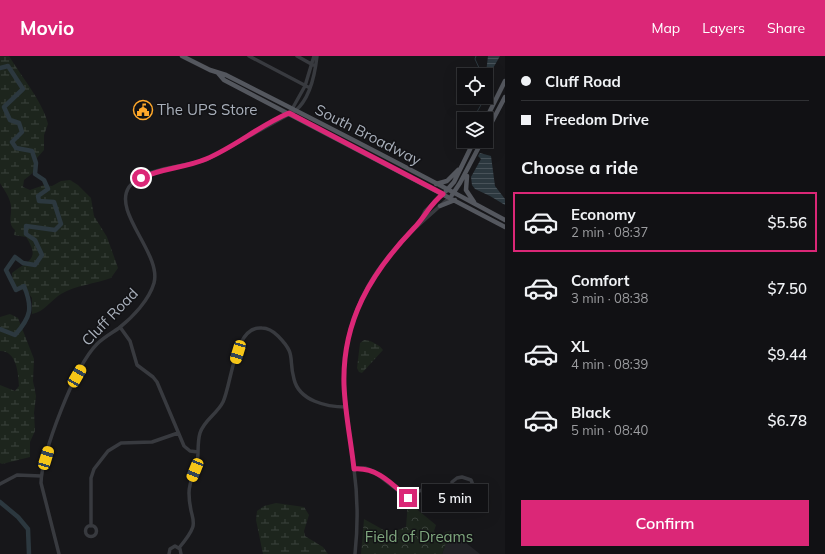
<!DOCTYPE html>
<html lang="en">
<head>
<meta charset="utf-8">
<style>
  :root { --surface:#111114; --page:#1e1f22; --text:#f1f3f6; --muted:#9c9da0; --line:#303134; --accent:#db2777 }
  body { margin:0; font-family:Mulish,sans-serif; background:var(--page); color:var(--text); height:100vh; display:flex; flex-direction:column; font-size:15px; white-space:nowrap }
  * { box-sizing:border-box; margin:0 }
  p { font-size:13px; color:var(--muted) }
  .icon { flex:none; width:22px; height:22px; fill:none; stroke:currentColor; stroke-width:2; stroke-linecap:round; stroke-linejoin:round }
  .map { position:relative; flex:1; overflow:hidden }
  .details { display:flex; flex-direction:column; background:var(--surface); width:320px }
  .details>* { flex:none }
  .hud { display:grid; align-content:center; height:88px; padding:0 16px; background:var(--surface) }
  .tools { position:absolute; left:457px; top:12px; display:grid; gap:8px }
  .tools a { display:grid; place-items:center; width:36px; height:36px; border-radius:0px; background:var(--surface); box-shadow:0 4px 16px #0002,0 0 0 1px var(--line); font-size:20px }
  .end { position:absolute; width:18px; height:18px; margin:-9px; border:5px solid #db2777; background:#fff; box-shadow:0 0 0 2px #fff }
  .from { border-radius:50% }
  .bubble { position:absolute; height:28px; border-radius:0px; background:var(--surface); box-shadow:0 4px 16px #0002,0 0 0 1px var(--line); font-size:13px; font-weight:600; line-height:28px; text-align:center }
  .car { position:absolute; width:12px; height:24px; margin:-12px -6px; border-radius:5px; box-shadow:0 0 3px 1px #0007; background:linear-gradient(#f5c518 24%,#345 0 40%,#f5c518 0 76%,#345 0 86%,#f5c518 0) }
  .hud b { display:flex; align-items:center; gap:14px; height:38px; font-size:15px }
  .hud b+b { border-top:1px solid var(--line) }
  .hud i { width:10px; height:10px; background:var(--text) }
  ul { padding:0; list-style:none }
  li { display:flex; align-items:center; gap:12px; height:60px; margin:0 8px 6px; padding:0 8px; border:2px solid transparent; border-radius:0px }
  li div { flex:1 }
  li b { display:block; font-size:15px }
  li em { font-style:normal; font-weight:600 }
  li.selected { border-color:var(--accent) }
  li>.icon { width:36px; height:36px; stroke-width:1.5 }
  h2 { padding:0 16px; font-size:18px; line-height:48px }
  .button { display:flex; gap:8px; margin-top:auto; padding:8px 16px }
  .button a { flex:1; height:46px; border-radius:0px; background:var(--accent); color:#fff; font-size:16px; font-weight:600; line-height:46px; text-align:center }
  header { display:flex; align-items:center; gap:24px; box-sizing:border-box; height:56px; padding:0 20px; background:var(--accent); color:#fff }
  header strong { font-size:19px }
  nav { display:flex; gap:22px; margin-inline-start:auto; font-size:14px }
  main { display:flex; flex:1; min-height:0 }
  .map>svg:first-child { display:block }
</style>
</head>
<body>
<header>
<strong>Movio</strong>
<nav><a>Map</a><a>Layers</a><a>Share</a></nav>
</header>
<main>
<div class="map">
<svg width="505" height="498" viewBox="0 0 505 498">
  <defs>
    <pattern id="wetland-marsh" width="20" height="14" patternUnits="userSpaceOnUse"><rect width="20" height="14" fill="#1d251d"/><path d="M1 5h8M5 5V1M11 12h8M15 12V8" fill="none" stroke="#3b423c"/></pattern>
    <pattern id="park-crowns" width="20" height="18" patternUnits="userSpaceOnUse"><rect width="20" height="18" fill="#1d251d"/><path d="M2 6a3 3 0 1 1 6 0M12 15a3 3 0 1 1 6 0" fill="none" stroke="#3b423c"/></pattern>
    <pattern id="water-rules" width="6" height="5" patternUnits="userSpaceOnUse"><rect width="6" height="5" fill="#2c383f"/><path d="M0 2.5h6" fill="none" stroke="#485259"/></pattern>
  </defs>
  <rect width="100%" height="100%" fill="#17171a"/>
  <path fill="#232327" d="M451 475 480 498H442Z"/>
  <path fill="url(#wetland-marsh)" d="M0 0H9C21 20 43 46 48 68L44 79V94L37 102C39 113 33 117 24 124L23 131 30 134 44 129 52 130 61 125 70 124 78 129 91 142 94 160 107 181 118 212 111 222C95 228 76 229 61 238 51 244 44 256 32 258V242L27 235 15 233 13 230 12 217C26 205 42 205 26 181L14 179 15 174C7 167 12 160 11 150 10 142 5 135 0 127Z
    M10 258 18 262 34 303 33 325 36 340 34 357 35 375 30 386V401L2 408 0 407V329L15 335 19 330C18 317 17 295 0 295V261Z
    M364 284C370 284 380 289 383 294L362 317 359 316 357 312 360 287Z
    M276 447 304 451 309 459 304 475 305 480 323 491 328 498H263L256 464 257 455 264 450Z"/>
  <path fill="url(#park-crowns)" d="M408 446 436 469 434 475 437 480 441 481 445 476 451 475 442 498H361L364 463 389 477 406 471Z"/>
  <path fill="url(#water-rules)" d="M488 0H500L488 21 486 17Z
    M480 97 491 100 495 130 505 143V149L490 140 475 133 472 129 471 121 481 103 478 100Z"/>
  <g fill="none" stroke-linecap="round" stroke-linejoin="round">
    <path stroke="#2c383f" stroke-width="1" d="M476 0 475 3 480 14 477 19
      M473 63 482 47 483 41
      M464 83 463 89 467 92"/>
    <path stroke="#2c383f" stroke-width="4.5" d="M0 12 8 10 23 33 4 51 10 64 19 67 22 76 12 86 16 92 32 95 36 107 35 118 44 124 48 133 38 140 39 145 54 146 61 168 55 174 26 170V178L35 184 42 199 35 209 23 207 15 201 6 214 16 234 24 230C33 252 31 261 15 279L0 273
      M0 446 18 461 28 473 29 498"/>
    <path stroke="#383a3f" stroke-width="3.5" d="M249 0 310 32
      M297 0 313 9
      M291 55 305 30 314 0
      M420 166 425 155 443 138
      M120 271 130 285 137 309 153 321 157 326 184 390 190 395 198 396
      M354 413 365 412 373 415 412 445
      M462 421 471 424 473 429 459 442 453 434 452 426 457 422Z
      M0 428 17 419 41 420
      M408 442C440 418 429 451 453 448L459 442
      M85.5 475a5.5 5.5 0 1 1 11 0a5.5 5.5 0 1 1-11 0Z
      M91 470V422L94 413 108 395 121 387 152 386 178 377
      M179 492C204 462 189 468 189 437 189 426 194 417 197 407 199 398 197 387 200 377 204 364 217 358 223 346 232 327 234 269 262 272 268 272 274 276 278 280 297 299 288 302 294 323 299 345 327 351 346 351
      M59 498 41 427C42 396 75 310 97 288 104 281 112 277 119 272 133 261 149 244 154 227 162 198 112 156 129 131 142 111 187 111 208 103L295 55C310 43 315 18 317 0
      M169 498 170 493 175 490 180 493 181 498
      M355 498C358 470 358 442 354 413 351 382 344 351 344 320 344 278 360 235 387 202 405 179 428 161 450 141"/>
    <path stroke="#54575e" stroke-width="4.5" d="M182 0 210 14 226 19C319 66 413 114 505 164
      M218 17 224 24 505 171
      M486 63 505 25
      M486 77 505 41
      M467 120 466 134 474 146
      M436 128 447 125 458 114
      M446 135 454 126 474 85
      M452 139 460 127 482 85
      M440 150 455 144"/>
  </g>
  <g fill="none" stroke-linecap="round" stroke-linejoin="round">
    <path stroke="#db2777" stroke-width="5" d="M141 122C162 112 185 112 206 103 235 91 260 69 289 57L443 138C430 148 425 161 414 172 371 217 342 265 344 329 345 357 351 385 354 413 377 411 392 428 408 442"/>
  </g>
  <defs>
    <g id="civic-ring" transform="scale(1)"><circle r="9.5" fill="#121215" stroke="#ffa82a" stroke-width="1.5"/><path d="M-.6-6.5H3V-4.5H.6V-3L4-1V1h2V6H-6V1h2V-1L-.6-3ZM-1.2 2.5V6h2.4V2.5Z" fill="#ffa82a"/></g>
  </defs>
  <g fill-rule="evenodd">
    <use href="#civic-ring" x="143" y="54"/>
  </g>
  <g text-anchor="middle" stroke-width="3" stroke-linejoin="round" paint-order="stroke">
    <g font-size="15" fill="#a8afba" stroke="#121215" text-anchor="start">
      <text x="157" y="59">The UPS Store</text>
    </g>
    <g font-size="15" fill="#a8afba" stroke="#121215">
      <text transform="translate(368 79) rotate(27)" y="5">South Broadway</text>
      <text transform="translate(110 261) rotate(-46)" y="5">Cluff Road</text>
    </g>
    <g font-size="15" fill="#7fa77e" stroke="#121215">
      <text x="419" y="486">Field of Dreams</text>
    </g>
  </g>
</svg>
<div class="tools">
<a><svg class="icon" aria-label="locate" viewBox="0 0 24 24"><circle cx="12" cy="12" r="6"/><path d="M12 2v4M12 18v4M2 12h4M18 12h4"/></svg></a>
<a><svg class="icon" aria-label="layers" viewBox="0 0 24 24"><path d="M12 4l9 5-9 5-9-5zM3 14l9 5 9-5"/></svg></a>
</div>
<i class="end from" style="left:141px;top:122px"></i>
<i class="end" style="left:408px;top:442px"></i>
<div class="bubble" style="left:422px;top:428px;width:66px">5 min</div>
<i class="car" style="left:238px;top:296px;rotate:197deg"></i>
<i class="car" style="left:77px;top:320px;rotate:30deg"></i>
<i class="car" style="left:46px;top:402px;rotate:17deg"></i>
<i class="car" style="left:195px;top:414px;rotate:202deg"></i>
</div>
<section class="details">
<div class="hud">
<b><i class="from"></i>Cluff Road</b>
<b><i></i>Freedom Drive</b>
</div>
<h2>Choose a ride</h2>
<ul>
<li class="selected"><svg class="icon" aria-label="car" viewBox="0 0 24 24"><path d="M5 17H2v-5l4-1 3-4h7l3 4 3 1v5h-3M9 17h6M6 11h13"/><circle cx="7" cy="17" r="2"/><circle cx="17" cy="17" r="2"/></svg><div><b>Economy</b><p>2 min · 08:37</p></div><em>$5.56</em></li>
<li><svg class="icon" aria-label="car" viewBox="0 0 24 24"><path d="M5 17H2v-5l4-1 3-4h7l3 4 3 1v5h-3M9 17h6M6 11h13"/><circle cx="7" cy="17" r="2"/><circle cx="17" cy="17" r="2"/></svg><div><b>Comfort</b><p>3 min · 08:38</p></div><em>$7.50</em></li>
<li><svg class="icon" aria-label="car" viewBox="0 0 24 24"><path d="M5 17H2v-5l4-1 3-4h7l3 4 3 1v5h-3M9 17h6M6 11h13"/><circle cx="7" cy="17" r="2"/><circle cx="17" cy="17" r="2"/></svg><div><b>XL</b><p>4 min · 08:39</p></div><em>$9.44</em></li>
<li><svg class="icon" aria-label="car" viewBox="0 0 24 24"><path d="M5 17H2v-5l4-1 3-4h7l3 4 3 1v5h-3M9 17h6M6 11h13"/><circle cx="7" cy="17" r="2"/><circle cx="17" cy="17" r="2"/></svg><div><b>Black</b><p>5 min · 08:40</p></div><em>$6.78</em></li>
</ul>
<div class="button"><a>Confirm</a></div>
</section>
</main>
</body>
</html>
